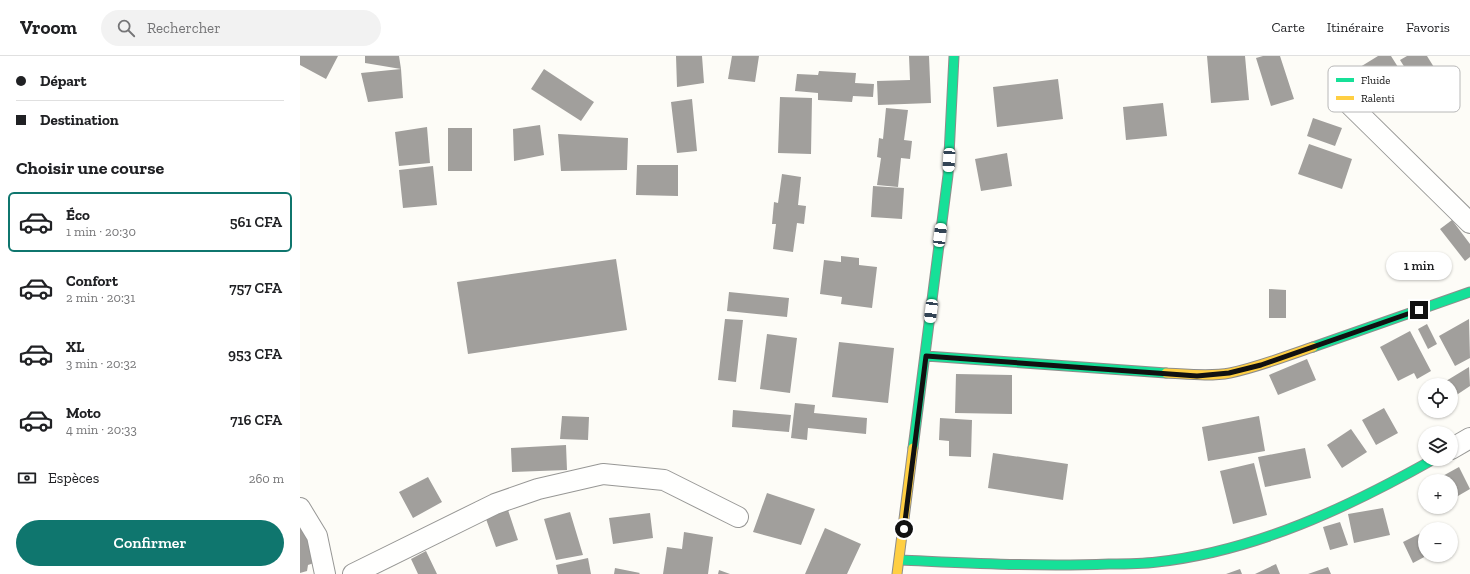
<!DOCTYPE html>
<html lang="fr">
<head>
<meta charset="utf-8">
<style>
  :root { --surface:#fff; --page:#f2f2f2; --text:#202124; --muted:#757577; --line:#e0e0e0; --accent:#0f766e }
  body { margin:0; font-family:"Zilla Slab",serif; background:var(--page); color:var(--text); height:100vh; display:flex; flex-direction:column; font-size:15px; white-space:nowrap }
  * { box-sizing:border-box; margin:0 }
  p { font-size:13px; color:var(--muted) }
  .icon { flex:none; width:22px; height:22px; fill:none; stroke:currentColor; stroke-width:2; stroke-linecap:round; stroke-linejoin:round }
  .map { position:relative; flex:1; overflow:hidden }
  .sheet { display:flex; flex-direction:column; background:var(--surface); width:300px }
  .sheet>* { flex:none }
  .top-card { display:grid; align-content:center; height:88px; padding:0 16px; background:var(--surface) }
  .controls { position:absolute; left:1118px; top:322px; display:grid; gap:8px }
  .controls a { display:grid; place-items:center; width:40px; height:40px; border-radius:50%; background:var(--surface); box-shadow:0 1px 3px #0004; font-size:20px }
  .end { position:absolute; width:18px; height:18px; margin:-9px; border:5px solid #111; background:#fff; box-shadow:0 0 0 2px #fff }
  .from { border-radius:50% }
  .bubble { position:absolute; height:28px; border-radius:14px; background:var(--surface); box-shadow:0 1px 3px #0004; font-size:13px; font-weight:600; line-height:28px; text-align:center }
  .car { position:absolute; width:12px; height:24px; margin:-12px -6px; border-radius:5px; box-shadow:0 0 3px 1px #0007; background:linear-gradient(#fff 24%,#345 0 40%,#fff 0 76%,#345 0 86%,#fff 0) }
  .top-card b { display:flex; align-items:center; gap:14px; height:38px; font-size:15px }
  .top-card b+b { border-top:1px solid var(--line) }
  .top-card i { width:10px; height:10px; background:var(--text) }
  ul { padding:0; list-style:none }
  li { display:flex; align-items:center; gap:12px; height:60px; margin:0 8px 6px; padding:0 8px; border:2px solid transparent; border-radius:6px }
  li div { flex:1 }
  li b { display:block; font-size:15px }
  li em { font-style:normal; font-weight:600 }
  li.on { border-color:var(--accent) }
  li>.icon { width:36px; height:36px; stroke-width:1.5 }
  h2 { padding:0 16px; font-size:18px; line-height:48px }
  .pay { display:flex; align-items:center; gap:10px; height:44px; padding:0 16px; font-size:15px }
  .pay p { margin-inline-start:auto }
  .cta { display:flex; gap:8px; margin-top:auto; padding:8px 16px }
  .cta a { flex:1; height:46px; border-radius:24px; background:var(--accent); color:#fff; font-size:16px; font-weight:600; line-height:46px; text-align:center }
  header { display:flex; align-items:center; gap:24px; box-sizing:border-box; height:56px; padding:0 20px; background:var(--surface); border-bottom:1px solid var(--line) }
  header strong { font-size:19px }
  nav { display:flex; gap:22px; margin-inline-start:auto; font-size:14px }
  .search { width:280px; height:36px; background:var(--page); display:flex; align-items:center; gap:10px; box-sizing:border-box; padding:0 14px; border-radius:22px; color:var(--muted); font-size:15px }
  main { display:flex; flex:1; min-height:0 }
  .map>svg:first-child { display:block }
</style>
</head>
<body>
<header>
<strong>Vroom</strong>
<div class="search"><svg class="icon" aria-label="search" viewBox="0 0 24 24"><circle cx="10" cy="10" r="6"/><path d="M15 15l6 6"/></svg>Rechercher</div>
<nav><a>Carte</a><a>Itinéraire</a><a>Favoris</a></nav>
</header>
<main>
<section class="sheet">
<div class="top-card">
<b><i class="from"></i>Départ</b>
<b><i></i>Destination</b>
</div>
<h2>Choisir une course</h2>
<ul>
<li class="on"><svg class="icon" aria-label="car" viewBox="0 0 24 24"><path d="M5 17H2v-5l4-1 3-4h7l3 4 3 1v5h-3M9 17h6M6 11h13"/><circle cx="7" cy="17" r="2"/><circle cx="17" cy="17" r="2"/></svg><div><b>Éco</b><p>1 min · 20:30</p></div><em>561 CFA</em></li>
<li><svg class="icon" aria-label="car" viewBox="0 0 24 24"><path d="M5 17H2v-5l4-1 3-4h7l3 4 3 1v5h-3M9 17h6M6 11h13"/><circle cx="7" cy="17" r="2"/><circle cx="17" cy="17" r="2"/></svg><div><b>Confort</b><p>2 min · 20:31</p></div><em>757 CFA</em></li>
<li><svg class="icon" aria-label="car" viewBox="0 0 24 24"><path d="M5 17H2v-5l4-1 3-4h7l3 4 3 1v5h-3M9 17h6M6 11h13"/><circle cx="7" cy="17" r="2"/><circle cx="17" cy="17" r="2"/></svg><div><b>XL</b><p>3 min · 20:32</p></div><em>953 CFA</em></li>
<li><svg class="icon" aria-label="car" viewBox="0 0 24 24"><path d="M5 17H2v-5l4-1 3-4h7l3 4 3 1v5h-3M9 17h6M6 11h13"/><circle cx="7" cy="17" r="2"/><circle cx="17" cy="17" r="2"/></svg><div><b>Moto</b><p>4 min · 20:33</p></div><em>716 CFA</em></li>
</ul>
<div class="pay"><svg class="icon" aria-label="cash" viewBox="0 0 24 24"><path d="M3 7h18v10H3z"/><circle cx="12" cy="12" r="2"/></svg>Espèces<p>260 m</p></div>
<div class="cta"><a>Confirmer</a></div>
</section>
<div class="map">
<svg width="1170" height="518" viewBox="0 0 1170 518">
  <rect width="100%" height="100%" fill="#fdfcf7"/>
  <path fill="#a19f9c" d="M0 0H38L26 23 0 9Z
    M65 0H99L101 13 65 7Z
    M376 0H402L404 27 377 31Z
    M432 0H459L455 26 428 23Z
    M609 0H629L631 47 578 49 577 25 610 24Z
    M907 0H945L949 44 911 47Z
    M963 0H980L994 43 971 50 956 2Z
    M1078 0H1091L1110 30 1074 51 1052 16Z
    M1107 0H1127L1137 16 1116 29 1100 4Z
    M101 13 103 42 68 46 61 17Z
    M244 13 294 46 281 65 231 33Z
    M519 15 556 17 555 27 574 28 573 41 553 40 552 46 518 44V37L495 35 497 18 518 19Z
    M758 23 763 63 697 71 693 31Z
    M480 41 512 42 511 98 478 97Z
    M392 43 397 95 377 97 371 46Z
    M863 47 867 80 826 84 823 51Z
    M586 52 608 54 604 84 612 85 610 103 601 102 598 131 577 129 581 102 577 101 579 82 583 83Z
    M1013 62 1042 72 1035 90 1007 80Z
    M240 69 244 99 214 105 213 73Z
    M127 71 130 107 99 110 95 76Z
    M148 72H172V115H148Z
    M258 78 328 82 327 114 261 115Z
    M1009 88 1052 103 1042 133 998 118Z
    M707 97 712 130 681 135 675 103Z
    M337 109H378V140L336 139Z
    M133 110 137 149 103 152 99 114Z
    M482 118 501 121 498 149 506 150 504 168 497 167 493 196 473 193 476 168H472L474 146 478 147Z
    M573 130 604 132 602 163 571 161Z
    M1152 164 1170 188V201L1165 205 1140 173Z
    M541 200 559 202V209L577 211 572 252 541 248 542 241 520 238 524 204 541 206Z
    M316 203 327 274 168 298 157 226Z
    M969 233 986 234V262H969Z
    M429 236 489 242 487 261 427 255Z
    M425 263 443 264 436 326 418 324Z
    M1169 263 1170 302 1155 310 1139 280Z
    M1127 268 1137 288 1128 293 1118 273Z
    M1110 275 1131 315 1117 323 1114 317 1098 325 1080 291Z
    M467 278 497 282 490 337 460 333Z
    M539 286 594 292 588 347 532 341Z
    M1007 303 1016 324 978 339 969 319Z
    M1169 311 1170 330 1155 340 1151 334V329H1148L1146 325Z
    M656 318 712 319V358L655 357Z
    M495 347 515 349 514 357 567 362 566 378 508 372 507 384 491 382Z
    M1084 352 1098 377 1076 389 1062 364Z
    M433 354 491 359 489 376 432 371Z
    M262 360 289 361 288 384 260 383Z
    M959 360 965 395 908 405 902 371Z
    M640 362 672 364 671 401 649 400V385L639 384Z
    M1051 373 1067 396 1042 412 1027 389Z
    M266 389 267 414 212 416 211 392Z
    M1005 392 1011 422 965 431 958 401Z
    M693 397 768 408 763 444 688 432Z
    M954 407 967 459 933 468 920 415Z
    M1159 411 1170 433 1151 444V425H1141L1139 422Z
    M128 421 142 446 113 462 99 436Z
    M467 437 515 453 501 489 453 476Z
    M1083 452 1090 479 1054 487 1048 458Z
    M208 454 218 484 196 491 186 463Z
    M270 456 283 499 256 504 244 463Z
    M350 457 353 482 313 488 309 462Z
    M1040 466 1048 489 1030 494 1023 471Z
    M4 470 17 506 8 509 7 515 0 517V471Z
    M525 472 561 488 547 518H505Z
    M1125 475V499H1128L1113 507 1103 486Z
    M384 476 413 481 408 518H363L367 491 382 493Z
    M126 495 137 518H118L111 503Z
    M288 502 291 518H258L256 509Z
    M976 508 980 518H955Z
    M1028 511 1031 518H1008Z
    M315 512 340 517 339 518H314Z
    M940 513 942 518H926Z
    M419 514 430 518H418Z"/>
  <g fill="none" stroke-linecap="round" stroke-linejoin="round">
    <g stroke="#979795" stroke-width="22">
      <path id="street" d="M1040 39 1170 167
        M1151 393 1170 382
        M0 452 17 480 25 518
        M53 518 195 448 238 433 303 418 364 424 438 461"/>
    </g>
    <g stroke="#8e8d8b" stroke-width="11">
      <path id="fast" d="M1013 291 1170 236
        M626 300 866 317
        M613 392 648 119 654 0
        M600 504C670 507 739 511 809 508 825 508 841 508 857 506 956 495 1049 451 1134 403"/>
    </g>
    <g stroke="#8e8d8b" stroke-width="11">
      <path id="slow" d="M866 317C887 318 909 321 930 317 959 311 986 300 1013 291
        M597 518 613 392"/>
    </g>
    <use href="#street" stroke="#fffffe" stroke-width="20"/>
    <use href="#fast" stroke="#16e098" stroke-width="9"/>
    <use href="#slow" stroke="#ffcf43" stroke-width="9"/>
  </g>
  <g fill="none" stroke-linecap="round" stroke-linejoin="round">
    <path stroke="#111" stroke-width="5" d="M604 473 626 300 897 320 929 317 961 309 1119 254"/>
  </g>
  <rect x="1028" y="10" width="132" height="46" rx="6" fill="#fff" stroke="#b8b8b8" stroke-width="1"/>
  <rect x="1036" y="22" width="18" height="4" fill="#16e098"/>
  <rect x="1036" y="40" width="18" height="4" fill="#ffcf43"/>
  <g font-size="11" fill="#111">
    <text x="1061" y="28">Fluide</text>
    <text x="1061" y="46">Ralenti</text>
  </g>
</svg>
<div class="controls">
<a><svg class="icon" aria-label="locate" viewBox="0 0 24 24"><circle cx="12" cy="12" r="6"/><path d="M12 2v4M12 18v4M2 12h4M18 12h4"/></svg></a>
<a><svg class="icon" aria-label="layers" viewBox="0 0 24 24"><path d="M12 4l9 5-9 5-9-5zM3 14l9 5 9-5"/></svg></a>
<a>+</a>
<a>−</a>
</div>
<i class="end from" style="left:604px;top:473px"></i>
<i class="end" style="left:1119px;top:254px"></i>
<div class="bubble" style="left:1086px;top:196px;width:66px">1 min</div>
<i class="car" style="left:649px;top:104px;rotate:183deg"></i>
<i class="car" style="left:640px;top:179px;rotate:7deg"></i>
<i class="car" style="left:631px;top:255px;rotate:187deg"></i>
</div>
</main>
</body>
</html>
